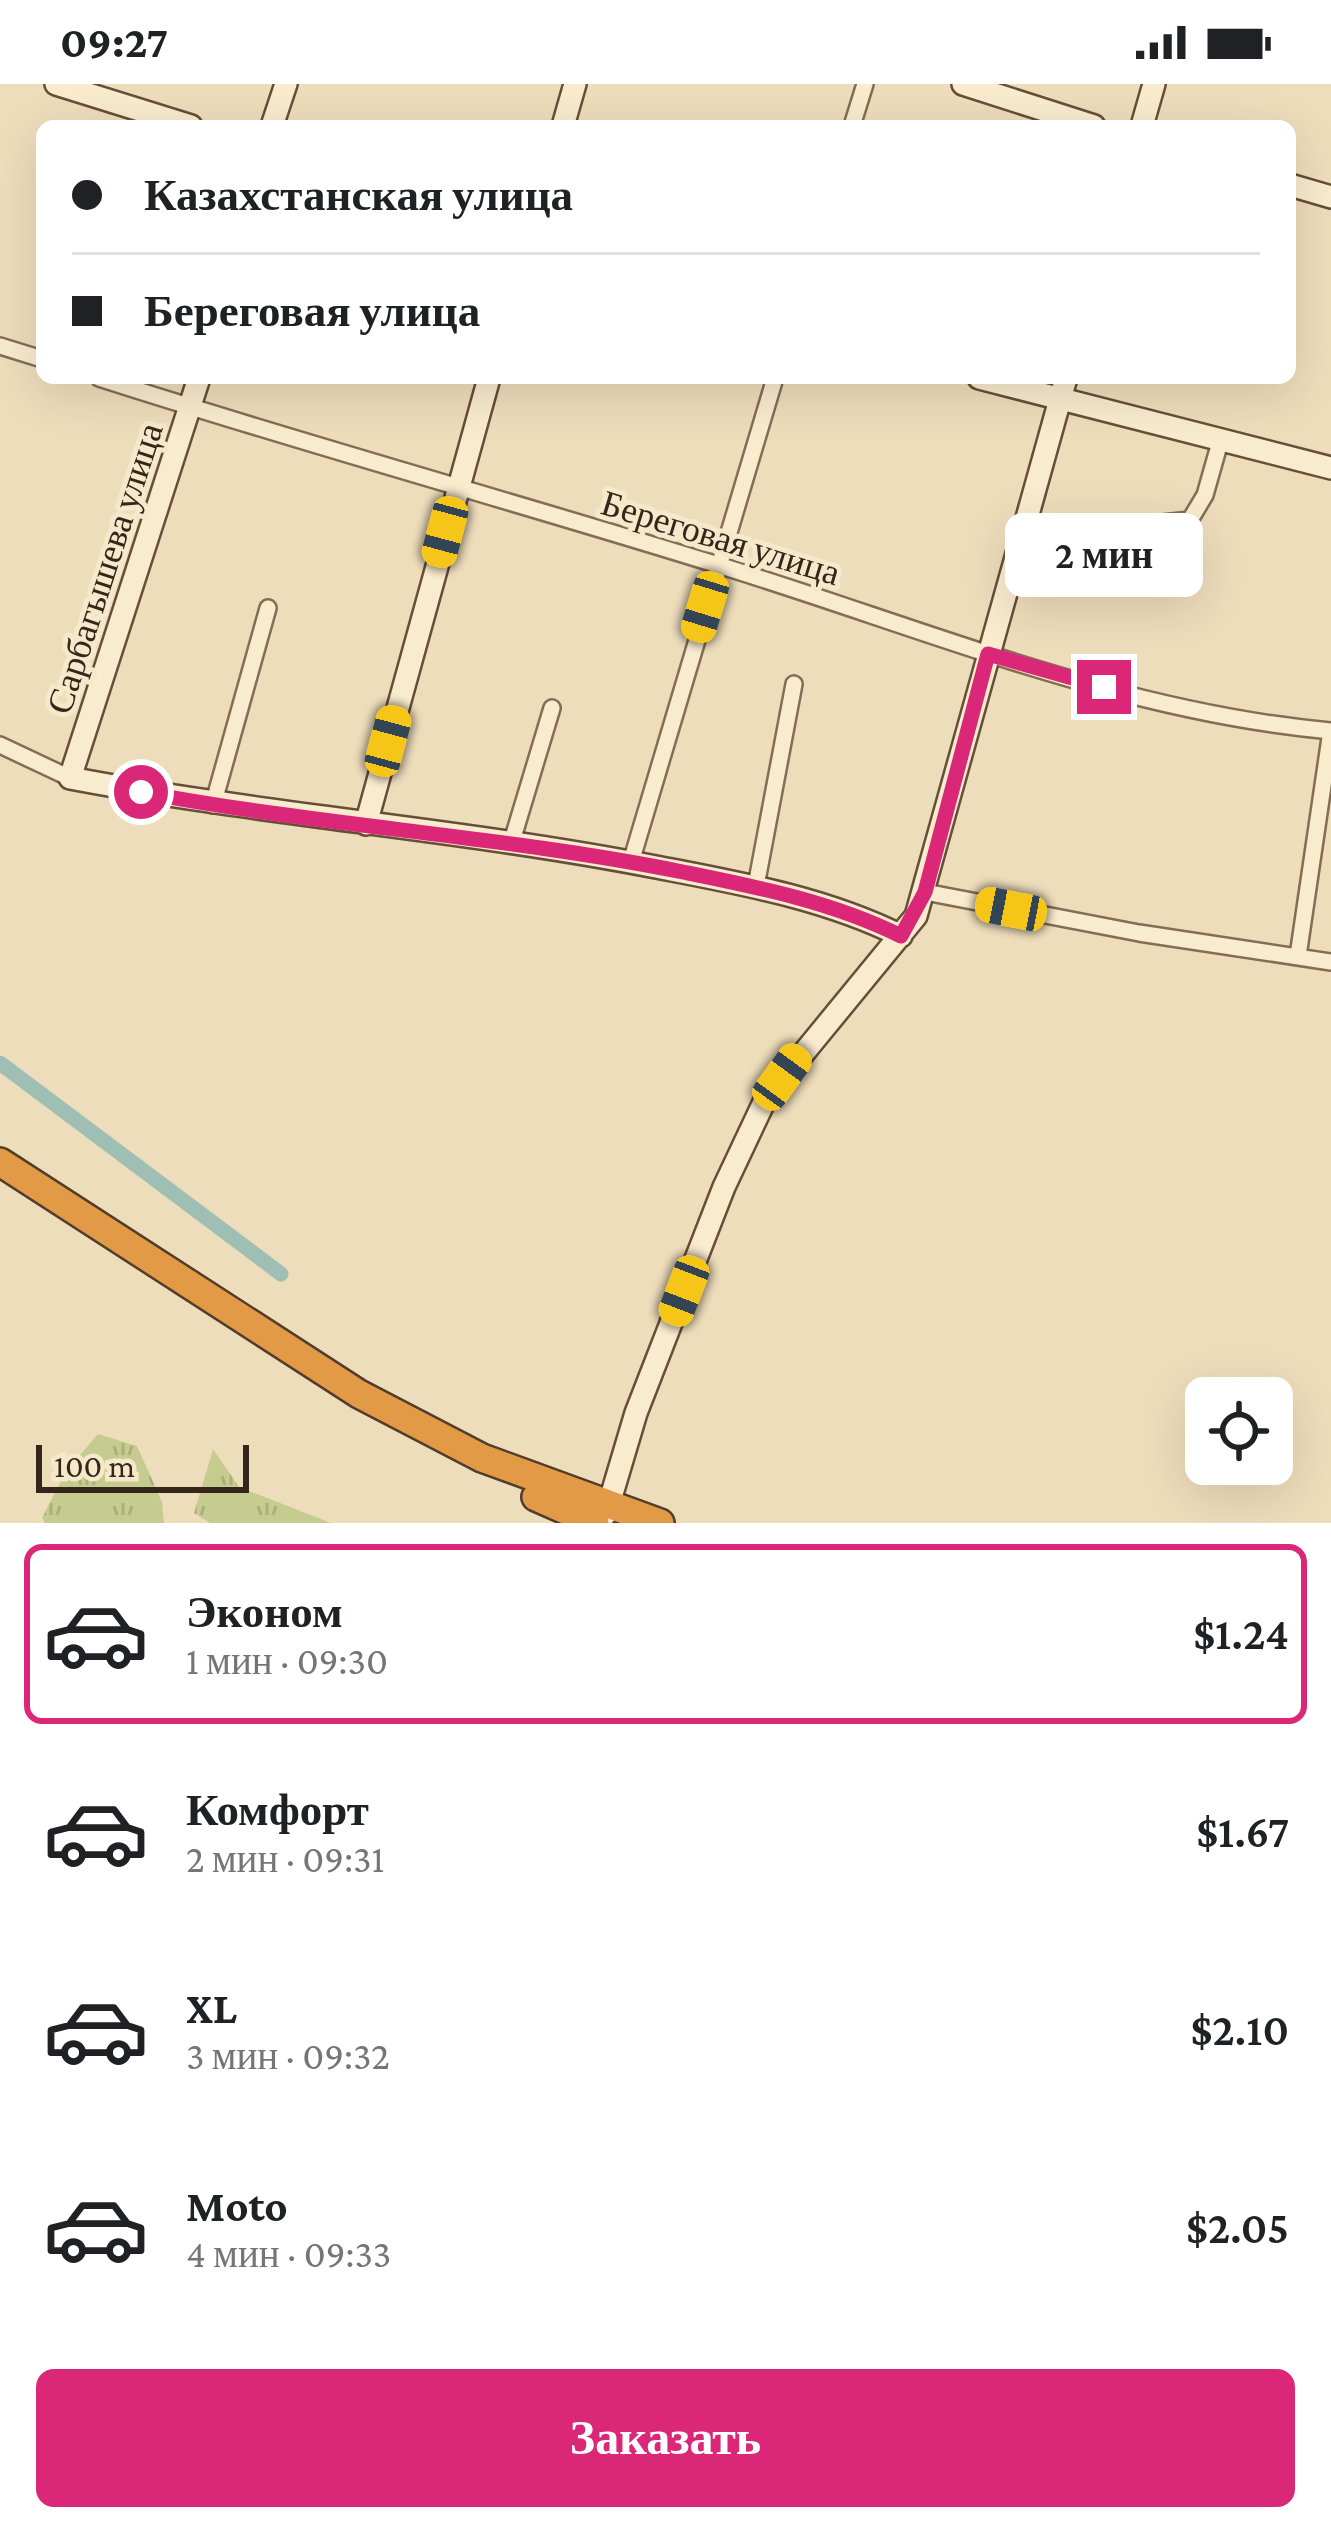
<!DOCTYPE html>
<html lang="ru">
<head>
<meta charset="utf-8">
<style>
  :root { --surface:#fff; --page:#f2f2f2; --text:#202124; --muted:#757577; --line:#e0e0e0; --accent:#db2777 }
  body { margin:0; font-family:"Crimson Pro",serif; background:var(--page); color:var(--text); height:100vh; display:flex; flex-direction:column; font-size:45px; white-space:nowrap }
  * { box-sizing:border-box; margin:0 }
  p { font-size:39px; color:var(--muted) }
  .icon { flex:none; width:66px; height:66px; fill:none; stroke:currentColor; stroke-width:2; stroke-linecap:round; stroke-linejoin:round }
  .map { position:relative; height:1439px; overflow:hidden }
  .panel { display:flex; flex-direction:column; background:var(--surface); flex:1 }
  .panel>* { flex:none }
  .banner { position:absolute; left:36px; top:36px; width:1260px; height:264px; border-radius:18px; box-shadow:0 12px 48px #0002; display:grid; align-content:center; height:264px; padding:0 36px; background:var(--surface) }
  .fabs { position:absolute; left:1185px; top:1293px; display:grid; gap:24px }
  .fabs a { display:grid; place-items:center; width:108px; height:108px; border-radius:18px; background:var(--surface); box-shadow:0 12px 48px #0002; font-size:60px }
  .scale { position:absolute; left:36px; bottom:30px; width:213px; box-sizing:border-box; padding-left:12px; border:6px solid #34261a; border-top:0; font-size:33px; line-height:42px; white-space:nowrap; color:#34261a; -webkit-text-stroke:9px #f6e8ca; paint-order:stroke }
  .end { position:absolute; width:54px; height:54px; margin:-27px; border:15px solid #db2777; background:#fff; box-shadow:0 0 0 6px #fff }
  .from { border-radius:50% }
  .bubble { position:absolute; height:84px; border-radius:18px; background:var(--surface); box-shadow:0 12px 48px #0002; font-size:39px; font-weight:600; line-height:84px; text-align:center }
  .car { position:absolute; width:36px; height:72px; margin:-36px -18px; border-radius:15px; box-shadow:0 0 9px 3px #0007; background:linear-gradient(#f5c518 24%,#345 0 40%,#f5c518 0 76%,#345 0 86%,#f5c518 0) }
  .banner b { display:flex; align-items:center; gap:42px; height:114px; font-size:45px }
  .banner b+b { border-top:3px solid var(--line) }
  .banner i { width:30px; height:30px; background:var(--text) }
  ul { padding:21px 0 0; list-style:none }
  li { display:flex; align-items:center; gap:36px; height:180px; margin:0 24px 18px; padding:0 12px; border:6px solid transparent; border-radius:18px }
  li div { flex:1 }
  li b { display:block; font-size:45px }
  li em { font-style:normal; font-weight:600 }
  li.current { border-color:var(--accent) }
  li>.icon { width:108px; height:108px; stroke-width:1.5 }
  .cta { display:flex; gap:24px; margin-top:auto; padding:24px 36px }
  .cta a { flex:1; height:138px; border-radius:18px; background:var(--accent); color:#fff; font-size:48px; font-weight:600; line-height:138px; text-align:center }
  .status { display:flex; justify-content:space-between; align-items:center; height:84px; padding:0 60px; background:var(--surface); direction:ltr }
  .status svg { height:33px; fill:currentColor }
  .map>svg:first-child { display:block }
</style>
</head>
<body>
<div class="status"><b>09:27</b><svg viewBox="0 0 49 12"><path d="M0 12V9h3v3zM5 12V6h3v6zM10 12V3h3v9zM15 12V0h3v12zM26 1h20v11H26zM47 4h2v5h-2z"/></svg></div>
<div class="map">
<svg width="1331" height="1439" viewBox="0 0 1331 1439">
  <defs>
    <pattern id="grass-tufts" width="24" height="20" patternUnits="userSpaceOnUse" patternTransform="scale(3)"><rect width="24" height="20" fill="#c6cc8f"/><path d="M3 7l-1-3M5 7V3M7 7l1-3M15 17l-1-3M17 17v-4M19 17l1-3" fill="none" stroke="#abaf7b"/></pattern>
  </defs>
  <rect width="100%" height="100%" fill="#edb"/>
  <path fill="url(#grass-tufts)" d="M98 1350 137 1362 162 1418 164 1439H45L42 1434 66 1387Z
    M213 1365 239 1403 331 1439H210L194 1429Z"/>
  <g fill="none" stroke-linecap="round" stroke-linejoin="round">
    <path stroke="#9fbfb5" stroke-width="15" d="M0 979 281 1190"/>
    <g stroke="#856d55" stroke-width="20">
      <path id="street" d="M852 42 865 0
        M0 262 42 275
        M99 294C304 360 512 417 718 481 920 543 1119 628 1331 647
        M1144 441 1190 436 1205 411 1220 358
        M0 661 70 694
        M213 721 268 524
        M512 757 552 624
        M631 778 775 294
        M756 802 794 600
        M925 808 1139 849 1331 878
        M1298 872 1331 647"/>
    </g>
    <g stroke="#674e38" stroke-width="26">
      <path id="secondary" d="M56 0 191 42
        M963 0 1094 42
        M272 42 286 0
        M563 42 575 0
        M1142 42 1154 0
        M1290 101 1331 113
        M199 294 70 694C264 731 462 745 656 783 739 799 825 814 901 852
        M979 294 1331 384
        M366 740 489 294
        M606 1430 636 1329 724 1103 765 1016 916 832 1066 294"/>
    </g>
    <g stroke="#523c2a" stroke-width="32">
      <path id="highway" d="M0 1078 359 1310 482 1374 660 1439
        M536 1413 595 1439"/>
    </g>
    <use href="#street" stroke="#f9ebce" stroke-width="15"/>
    <use href="#secondary" stroke="#f9ebce" stroke-width="21"/>
    <use href="#highway" stroke="#e29a47" stroke-width="27"/>
  </g>
  <g fill="none" stroke-linecap="round" stroke-linejoin="round">
    <path stroke="#db2777" stroke-width="15" d="M141 708C321 742 504 752 683 788 757 803 833 818 901 852L925 808 988 570 1104 603"/>
  </g>
  <g text-anchor="middle" stroke-width="10" stroke-linejoin="round" paint-order="stroke">
    <g font-size="36" fill="#34261a" stroke="#f6e8ca">
      <text transform="translate(721 453) rotate(17)" y="13">Береговая улица</text>
      <text transform="translate(104 484) rotate(-72)" y="13">Сарбагышева улица</text>
    </g>
  </g>
</svg>
<div class="fabs">
<a><svg class="icon" aria-label="locate" viewBox="0 0 24 24"><circle cx="12" cy="12" r="6"/><path d="M12 2v4M12 18v4M2 12h4M18 12h4"/></svg></a>
</div>
<div class="scale">100 m</div>
<i class="end from" style="left:141px;top:708px"></i>
<i class="end" style="left:1104px;top:603px"></i>
<div class="bubble" style="left:1005px;top:429px;width:198px">2 мин</div>
<i class="car" style="left:445px;top:448px;rotate:195deg"></i>
<i class="car" style="left:705px;top:523px;rotate:197deg"></i>
<i class="car" style="left:388px;top:657px;rotate:15deg"></i>
<i class="car" style="left:1011px;top:825px;rotate:281deg"></i>
<i class="car" style="left:782px;top:993px;rotate:36deg"></i>
<i class="car" style="left:684px;top:1207px;rotate:201deg"></i>
<div class="banner">
<b><i class="from"></i>Казахстанская улица</b>
<b><i></i>Береговая улица</b>
</div>
</div>
<section class="panel">
<ul>
<li class="current"><svg class="icon" aria-label="car" viewBox="0 0 24 24"><path d="M5 17H2v-5l4-1 3-4h7l3 4 3 1v5h-3M9 17h6M6 11h13"/><circle cx="7" cy="17" r="2"/><circle cx="17" cy="17" r="2"/></svg><div><b>Эконом</b><p>1 мин · 09:30</p></div><em>$1.24</em></li>
<li><svg class="icon" aria-label="car" viewBox="0 0 24 24"><path d="M5 17H2v-5l4-1 3-4h7l3 4 3 1v5h-3M9 17h6M6 11h13"/><circle cx="7" cy="17" r="2"/><circle cx="17" cy="17" r="2"/></svg><div><b>Комфорт</b><p>2 мин · 09:31</p></div><em>$1.67</em></li>
<li><svg class="icon" aria-label="car" viewBox="0 0 24 24"><path d="M5 17H2v-5l4-1 3-4h7l3 4 3 1v5h-3M9 17h6M6 11h13"/><circle cx="7" cy="17" r="2"/><circle cx="17" cy="17" r="2"/></svg><div><b>XL</b><p>3 мин · 09:32</p></div><em>$2.10</em></li>
<li><svg class="icon" aria-label="car" viewBox="0 0 24 24"><path d="M5 17H2v-5l4-1 3-4h7l3 4 3 1v5h-3M9 17h6M6 11h13"/><circle cx="7" cy="17" r="2"/><circle cx="17" cy="17" r="2"/></svg><div><b>Moto</b><p>4 мин · 09:33</p></div><em>$2.05</em></li>
</ul>
<div class="cta"><a>Заказать</a></div>
</section>
</body>
</html>
